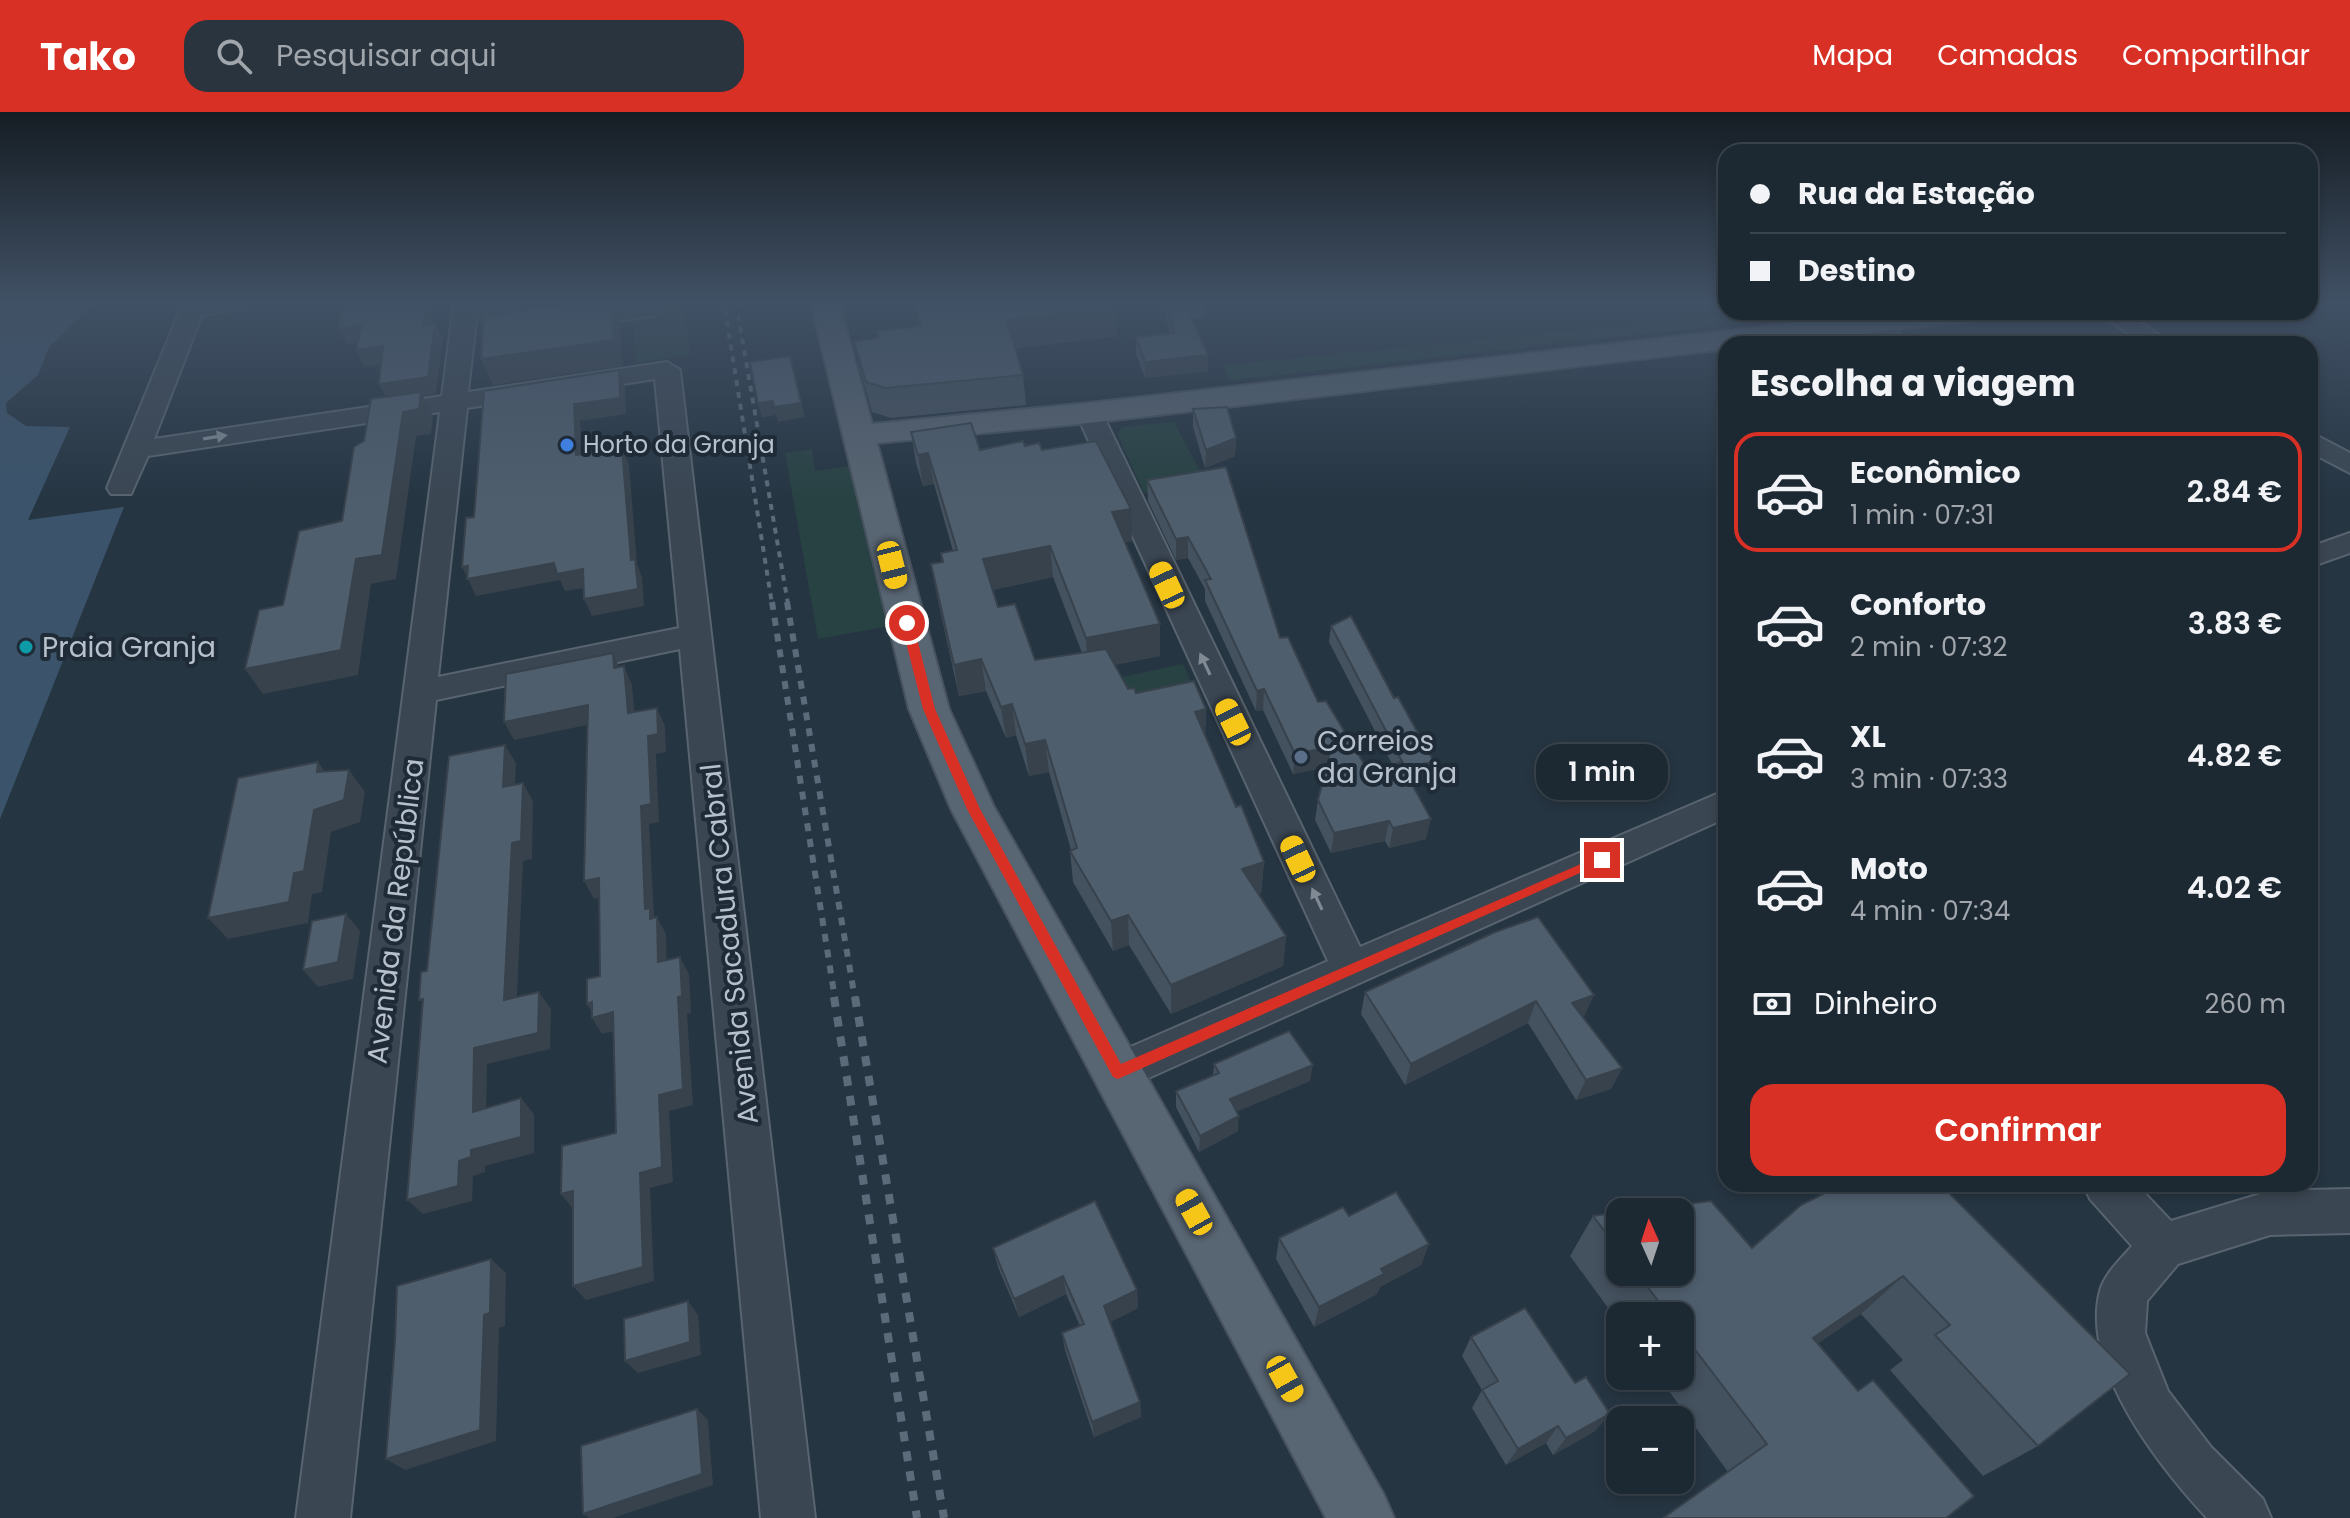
<!DOCTYPE html>
<html lang="pt">
<head>
<meta charset="utf-8">
<style>
  :root { --surface:#1c2832; --page:#29343e; --text:#f1f3f6; --muted:#a0a6ac; --line:#3a444d; --accent:#d93025 }
  body { margin:0; font-family:Poppins,sans-serif; background:var(--page); color:var(--text); height:100vh; display:flex; flex-direction:column; font-size:30px; white-space:nowrap }
  * { box-sizing:border-box; margin:0 }
  p { font-size:26px; color:var(--muted) }
  .icon { flex:none; width:44px; height:44px; fill:none; stroke:currentColor; stroke-width:2; stroke-linecap:round; stroke-linejoin:round }
  .map { position:relative; flex:1; overflow:hidden }
  .drawer { position:absolute; left:1718px; top:224px; width:600px; height:856px; display:flex; flex-direction:column; background:var(--surface); border-radius:24px; box-shadow:0 4px 12px #0003,0 0 0 2px var(--line) }
  .drawer>* { flex:none }
  .hud { position:absolute; left:1718px; top:32px; width:600px; height:176px; border-radius:24px; box-shadow:0 4px 12px #0003,0 0 0 2px var(--line); display:grid; align-content:center; height:176px; padding:0 32px; background:var(--surface) }
  .needle { width:52px; rotate:357deg }
  .tools { position:absolute; left:1606px; top:1086px; display:grid; gap:16px }
  .tools a { display:grid; place-items:center; width:88px; height:88px; border-radius:16px; background:var(--surface); box-shadow:0 4px 12px #0003,0 0 0 2px var(--line); font-size:40px }
  .end { position:absolute; width:36px; height:36px; margin:-18px; border:10px solid #d93025; background:#fff; box-shadow:0 0 0 4px #fff }
  .from { border-radius:50% }
  .bubble { position:absolute; height:56px; border-radius:24px; background:var(--surface); box-shadow:0 4px 12px #0003,0 0 0 2px var(--line); font-size:26px; font-weight:600; line-height:56px; text-align:center }
  .car { position:absolute; width:24px; height:48px; margin:-24px -12px; border-radius:10px; box-shadow:0 0 6px 2px #0007; background:linear-gradient(#f5c518 24%,#345 0 40%,#f5c518 0 76%,#345 0 86%,#f5c518 0) }
  .hud b { display:flex; align-items:center; gap:28px; height:76px; font-size:30px }
  .hud b+b { border-top:2px solid var(--line) }
  .hud i { width:20px; height:20px; background:var(--text) }
  ul { padding:0; list-style:none }
  li { display:flex; align-items:center; gap:24px; height:120px; margin:0 16px 12px; padding:0 16px; border:4px solid transparent; border-radius:24px }
  li div { flex:1 }
  li b { display:block; font-size:30px }
  li em { font-style:normal; font-weight:600 }
  li.on { border-color:var(--accent) }
  li>.icon { width:72px; height:72px; stroke-width:1.5 }
  h2 { padding:0 32px; font-size:36px; line-height:96px }
  .pay { display:flex; align-items:center; gap:20px; height:88px; padding:0 32px; font-size:30px }
  .pay p { margin-inline-start:auto }
  .cta { display:flex; gap:16px; margin-top:auto; padding:16px 32px }
  .cta a { flex:1; height:92px; border-radius:24px; background:var(--accent); color:#fff; font-size:32px; font-weight:600; line-height:92px; text-align:center }
  header { display:flex; align-items:center; gap:48px; box-sizing:border-box; height:112px; padding:0 40px; background:var(--accent); color:#fff }
  header strong { font-size:38px }
  nav { display:flex; gap:44px; margin-inline-start:auto; font-size:28px }
  .search { width:560px; height:72px; background:var(--page); display:flex; align-items:center; gap:20px; box-sizing:border-box; padding:0 28px; border-radius:24px; color:var(--muted); font-size:30px }
  .map>svg:first-child { display:block }
</style>
</head>
<body>
<header>
<strong>Tako</strong>
<div class="search"><svg class="icon" aria-label="search" viewBox="0 0 24 24"><circle cx="10" cy="10" r="6"/><path d="M15 15l6 6"/></svg>Pesquisar aqui</div>
<nav><a>Mapa</a><a>Camadas</a><a>Compartilhar</a></nav>
</header>
<div class="map">
<svg width="2350" height="1406" viewBox="0 0 2350 1406">
  <rect width="100%" height="100%" fill="#263542"/>
  <path fill="#284243" d="M632 191H684L690 243 636 251Z
    M1761 200H1842L1228 269 1224 253Z
    M1174 310 1207 372 1144 381 1117 321 1123 315Z
    M812 337 815 359 857 353 895 513 818 527 785 341Z
    M1183 552 1203 595 1089 572Z"/>
  <path fill="#3b546b" d="M0 191H94L49 235 38 263 6 291 7 301 26 314 70 315 28 408 124 395 0 707Z"/>
  <g fill="none" stroke-linecap="round" stroke-linejoin="round">
    <g stroke="#58646f" stroke-width="4">
      <path id="minor" d="M183 191H247L243 196 202 203 154 327 442 284 454 191H478L468 280 667 250 680 258 815 1406H761L680 537 436 588 350 1406H296L440 300 148 344 131 382H111L107 376ZM655 267 679 516 438 565 467 296Z
        M647 191 657 193 661 198 657 203 567 217 555 210 567 203Z
        M2098 200H2126L2172 232H2143Z
        M1883 214 1892 216 1911 232H1883L1871 221Z
        M1089 293 1102 301 1360 835 1726 678V706L1133 973 1118 979 1103 973 1097 960 1103 947 1328 849 1076 301Z
        M2310 320 2350 341V361L2310 340Z
        M2350 421V441L2310 455V435Z
        M2083 1072H2136L2171 1109 2270 1079 2350 1077V1121L2270 1123 2178 1152 2147 1189 2145 1221 2168 1279 2211 1335 2263 1387 2271 1406H2207C2159 1354 2080 1255 2100 1179 2105 1161 2120 1148 2132 1134L2090 1087Z"/>
    </g>
    <g stroke="#47525e" stroke-width="4">
      <path id="major" d="M811 191H839L872 312 1089 291 1895 200H1985L1981 206 1971 209 1769 232H1726V237L1089 311 877 331 949 597 994 695 1384 1383 1394 1406H1326L951 697 909 597Z"/>
    </g>
    <use href="#minor" fill="#3a4652" fill-rule="evenodd"/>
    <use href="#major" fill="#586572" fill-rule="evenodd"/>
    <path stroke="#5c6b79" stroke-width="4" stroke-dasharray="6 6" stroke-linecap="butt" d="M736 191 788 492
      M725 197 772 492"/>
    <path stroke="#5c6b79" stroke-width="6" stroke-dasharray="8 8" stroke-linecap="butt" d="M772 490 835 887
      M787 490 855 887"/>
    <path stroke="#5c6b79" stroke-width="8" stroke-dasharray="10 10" stroke-linecap="butt" d="M834 885 917 1406
      M855 885 944 1406"/>
  </g>
  <path fill="#44515e" fill-rule="evenodd" d="M915 191H1115L1117 224 1016 236 1023 263 1026 293 891 306 872 300 860 258 854 229 879 226 920 214Z
    M1162 191H1204V206H1192L1208 259 1145 266 1136 242V225L1170 222Z
    M1193 297 1236 326 1235 344 1205 356 1193 315Z
    M911 320 980 338 1025 334 1042 338 1132 429 1125 430 1160 544 1114 553 1128 577 1136 581 1206 597 1205 623 1236 695 1264 750 1261 781 1258 782 1286 824 1283 854 1171 902 1129 833 1113 839 1073 770 1070 739 1071 738 1049 660 1029 664 1016 623 1006 626 986 579 959 584 937 484 931 452 942 450 941 441 953 439 934 372 923 374 916 351ZM1053 465 1082 541 1035 548 998 495 992 478Z
    M1147 368 1280 526 1318 590 1372 665 1393 654 1329 530 1331 514 1394 586 1434 650 1431 666 1411 670 1426 727 1389 736 1385 729 1331 741 1315 708 1318 688 1326 655 1293 662 1263 598 1256 599 1205 489V477L1188 446 1176 448 1148 389Z
    M1365 880 1594 883 1583 905 1622 956 1611 977 1576 988 1528 911 1405 973 1361 902Z
    M1214 952 1310 969 1237 999 1238 1019 1199 1040 1176 995V979L1213 964Z
    M1858 1072 2038 1334 1983 1364 1890 1258 1903 1248 1861 1202 1818 1231 1858 1279 1974 1384 1728 1360 1658 1264H1680V1204H1620V1212L1570 1144 1593 1104 1620 1100V1160H1680L1752 1136Z
    M1349 1104 1429 1132 1421 1153 1380 1175 1377 1182 1314 1215 1276 1147 1279 1126Z
    M993 1136 1137 1178 1138 1196 1110 1210 1140 1290 1141 1305 1094 1325 1065 1238 1062 1221 1080 1214 1066 1182 1019 1205 998 1155Z
    M1471 1225 1575 1271 1610 1302 1595 1319 1553 1343 1546 1331 1506 1353 1472 1296 1482 1278 1462 1244Z"/>
  <path fill="#37424c" d="M426 191H435L430 229 423 213Z
    M510 191H516L515 206 479 211 474 199Z
    M562 191H618L613 193 620 212 623 254 493 273 481 247 565 199Z
    M1116 194 1117 224 1010 237 1007 208Z
    M435 211 443 227 436 282 423 284 433 304 431 322 416 324 396 467 371 472 358 563 263 582 245 557 356 447 388 289 379 272Z
    M362 213 370 229 347 232 338 216Z
    M383 234 392 251 365 255 356 238Z
    M1208 243V259L1145 266V250Z
    M790 244 805 305 778 310 776 303 762 306 758 291Z
    M619 258 625 275 626 302 580 309 583 360 576 343 574 292Z
    M1236 326 1235 344 1205 356 1206 338Z
    M622 336 629 353 637 452 642 465 644 494 592 504 584 487 631 448Z
    M928 341 934 372 923 374 918 343Z
    M1131 397 1132 429 1113 432 1112 400Z
    M1188 425V446L1176 448V427Z
    M1050 434 1053 465 987 479 983 447Z
    M554 451 583 457 591 475 565 479 560 468 476 484 462 455Z
    M1160 512V544L1088 558 1086 526Z
    M613 541 621 559 614 556Z
    M981 547 986 579 959 584 954 553Z
    M624 554 632 573 636 620 628 601Z
    M1264 577 1263 598 1256 599 1257 579Z
    M1012 592 1016 623 1006 626 1001 595Z
    M588 593 597 611 514 628 504 610Z
    M657 596 665 614 666 640 656 642 659 710 649 712 654 804 657 810V805L666 822 667 867 658 850 645 797 641 694 648 624Z
    M1206 597 1205 629 1195 600Z
    M1045 628 1049 660 1029 664 1025 632Z
    M505 633 516 651 514 693 503 675Z
    M1331 635 1328 655 1293 662 1295 642Z
    M318 650 334 672 317 660Z
    M1434 650 1431 666 1402 671 1405 655Z
    M349 658 365 680 360 710 331 720 322 780 312 782 308 811 228 827 208 806 294 761 314 698Z
    M523 671 533 689 532 747 523 749 516 905 504 888 512 731Z
    M1431 707 1426 727 1389 736 1393 716Z
    M1389 709 1385 729 1331 741 1334 721Z
    M1264 750 1261 781 1240 788 1242 757Z
    M599 766 609 783 594 787 584 769Z
    M346 802 360 819 353 867 318 875 303 858Z
    M1128 803 1129 833 1113 839 1111 809Z
    M1286 824 1283 854 1171 902V873Z
    M680 845 689 862 691 901 687 902 693 993 669 999 673 1070 650 1076 654 1169 586 1188 573 1174 640 1061 659 983 678 885Z
    M539 880 551 897 550 937 487 952 486 1015 473 1000 474 936Z
    M1594 883 1584 905 1563 913 1572 891Z
    M1536 889 1528 911 1405 973 1411 952Z
    M592 890 613 900 624 917 602 922 592 906 595 905 587 892Z
    M1313 953 1310 969 1229 1003 1230 987Z
    M1622 956 1611 977 1576 988 1586 968Z
    M521 986 534 1002V1041L485 1054V1060L473 1064 472 1089 423 1102 407 1088 471 1038Z
    M1239 1004 1238 1019 1199 1040 1200 1024Z
    M573 1079V1097L561 1082Z
    M1429 1132 1421 1153 1380 1175 1377 1182 1314 1215 1319 1195 1381 1157Z
    M491 1147 506 1161 505 1214 499 1216 496 1329 405 1358 386 1347Z
    M1063 1164 1066 1182 1019 1205 1014 1187Z
    M1903 1164 1861 1202 1775 1261 1813 1226Z
    M1137 1178 1138 1196 1106 1212 1104 1194Z
    M688 1189 698 1203 701 1243 638 1261 625 1249Z
    M1140 1290 1141 1305 1094 1325 1092 1310Z
    M697 1297 708 1308 713 1373 613 1406H589L583 1402Z
    M1610 1302 1595 1319 1553 1343 1566 1326Z
    M1558 1314 1546 1331 1506 1353 1518 1337Z"/>
  <path fill="#4f5e6d" stroke="#37424c" stroke-width="2" d="M344 191H426L423 213 435 211 428 265 379 272 383 234 356 238 362 213 338 216Z
    M474 191H510V194L474 199Z
    M579 191H612L614 228 481 247 484 204Z
    M917 191H1115L1116 194 1007 208 1023 263 885 276 866 270 854 229 879 226 877 219 922 214Z
    M1166 191H1185L1208 243 1145 250 1136 225 1175 221Z
    M790 244 801 291 774 295 773 289 758 291 750 250Z
    M619 258 620 286 574 292 576 343 622 336 631 448 635 447 638 477 584 487 583 457 557 462 554 451 467 467 468 454 462 455 466 406 474 405 484 279Z
    M421 280 419 297 403 300 382 443 356 447 341 538 245 557 259 498 283 493 299 419 342 409 354 335 364 329 371 287Z
    M1227 295 1236 326 1206 338 1193 297Z
    M971 311 980 338 1023 329 1025 334 1039 331 1042 338 1096 329 1131 397 1112 400 1160 512 1086 526 1050 434 983 447 998 495 1015 492 1035 548 1106 537 1128 577 1134 576 1136 581 1194 569 1206 597 1195 600 1236 695 1241 693 1264 750 1242 757 1286 824 1171 873 1128 803 1111 809 1070 739 1077 736 1045 628 1025 632 1012 592 1001 595 981 547 954 553 931 452 943 450 941 441 957 438 928 341 918 343 911 320Z
    M1226 355 1280 526 1288 525 1318 590 1326 589 1372 665 1400 650 1431 707 1393 716 1389 709 1334 721 1318 688 1331 635 1295 642 1264 577 1257 579 1205 468 1211 467 1188 425 1176 427 1147 368Z
    M1351 504 1394 586 1398 585 1434 650 1405 655 1331 514Z
    M613 541 614 556 624 554 628 601 657 596 658 622 648 624 651 692 641 694 645 797 650 796V807L657 805 658 850 680 845 682 884 678 885 683 977 659 983 662 1055 640 1061 643 1155 573 1174V1079L561 1082 562 1034 616 1021 613 900 592 906V890L587 892V867L600 864 599 766 584 769 588 593 504 610 506 562Z
    M505 633 503 675 523 671 521 729 512 731 504 888 539 880 538 921 474 936 473 1000 521 986V1025L471 1038V1045L459 1049 458 1074 407 1088 423 887 419 888 421 860 427 859 449 644Z
    M318 650 317 660 349 658 344 688 314 698 304 759 294 761 289 790 208 806 238 666Z
    M346 802 338 850 303 858 312 809Z
    M1538 805 1594 883 1572 891 1622 956 1586 968 1536 889 1411 952 1365 880 1495 820Z
    M1289 919 1313 953 1230 987 1239 1004 1200 1024 1176 979 1219 961 1214 952Z
    M1858 1072H1940L2130 1262 2038 1334 1935 1223 1950 1213 1903 1164 1813 1226 1858 1279 1873 1268 1974 1384 1946 1406H1663L1767 1332 1680 1218V1204H1670L1636 1160H1680V1100H1623L1711 1089 1752 1136 1801 1093 1831 1078Z
    M1396 1080 1429 1132 1381 1157 1384 1162 1319 1195 1279 1126 1343 1095 1349 1104Z
    M1095 1089 1137 1178 1104 1194 1140 1290 1092 1310 1062 1221 1084 1212 1063 1164 1014 1187 993 1136Z
    M1620 1100V1139L1593 1104Z
    M491 1147 490 1201 484 1203 480 1318 386 1347 395 1230 397 1174Z
    M688 1189 690 1230 625 1249 624 1207Z
    M1525 1196 1575 1271 1586 1265 1610 1302 1566 1326 1558 1314 1518 1337 1482 1278 1498 1269 1471 1225Z
    M697 1297 702 1362 583 1402 581 1334Z"/>
  <defs><path id="oneway-solid" d="M-6-.8H1V-3.2L6.5 0L1 3.2V.8H-6Z" transform="scale(2)"/></defs>
  <g fill="#7f8a95">
    <use href="#oneway-solid" transform="translate(215 325) rotate(-9)"/>
    <use href="#oneway-solid" transform="translate(1205 552) rotate(-115)"/>
    <use href="#oneway-solid" transform="translate(1317 787) rotate(-115)"/>
  </g>
  <linearGradient id="sky" x2="0" y2="1"><stop stop-color="#151d24"/><stop offset="0.49" stop-color="#415165"/><stop offset="1" stop-color="#415165" stop-opacity="0"/></linearGradient>
  <rect width="2350" height="388" fill="url(#sky)"/>
  <path fill="#d93025" d="M907 507 913 511 935 597 980 697 1121 952 1597 745H1607L1609 748 1118 967 1113 965 967 697 923 597 901 511Z"/>
  <circle fill="#3f7fe0" stroke="#1f2b37" stroke-width="3" cx="567" cy="333" r="8"/>
  <circle fill="#0f9aa8" stroke="#1f2b37" stroke-width="3" cx="26" cy="535" r="8"/>
  <circle fill="#5c6f8a" stroke="#1f2b37" stroke-width="3" cx="1301" cy="645" r="8"/>
  <g text-anchor="middle" stroke-width="8" stroke-linejoin="round" paint-order="stroke">
    <g font-size="24" fill="#b7c1cc" stroke="#1f2b37" text-anchor="start">
      <text x="583" y="341">Horto da Granja</text>
    </g>
    <g font-size="28" fill="#b7c1cc" stroke="#1f2b37" text-anchor="start">
      <text x="42" y="545">Praia Granja</text>
      <text x="1317" y="639">Correios<tspan x="1317" dy="32">da Granja</tspan></text>
    </g>
    <g font-size="28" fill="#b7c1cc" stroke="#1f2b37">
      <text transform="translate(395 799) rotate(-83)" y="10">Avenida da República</text>
      <text transform="translate(729 832) rotate(-96)" y="10">Avenida Sacadura Cabral</text>
    </g>
  </g>
</svg>
<div class="tools">
<a><svg class="needle" viewBox="-14 -14 28 28"><path d="M0-13l5 13h-10z" fill="#e53935"/><path d="M0 13l5-13h-10z" fill="#a0a6ac"/></svg></a>
<a>+</a>
<a>−</a>
</div>
<i class="end from" style="left:907px;top:511px"></i>
<i class="end" style="left:1602px;top:748px"></i>
<div class="bubble" style="left:1536px;top:632px;width:132px">1 min</div>
<i class="car" style="left:892px;top:453px;rotate:166deg"></i>
<i class="car" style="left:1167px;top:473px;rotate:335deg"></i>
<i class="car" style="left:1233px;top:610px;rotate:334deg"></i>
<i class="car" style="left:1298px;top:747px;rotate:335deg"></i>
<i class="car" style="left:1194px;top:1100px;rotate:331deg"></i>
<i class="car" style="left:1285px;top:1267px;rotate:151deg"></i>
<div class="hud">
<b><i class="from"></i>Rua da Estação</b>
<b><i></i>Destino</b>
</div>
<section class="drawer">
<h2>Escolha a viagem</h2>
<ul>
<li class="on"><svg class="icon" aria-label="car" viewBox="0 0 24 24"><path d="M5 17H2v-5l4-1 3-4h7l3 4 3 1v5h-3M9 17h6M6 11h13"/><circle cx="7" cy="17" r="2"/><circle cx="17" cy="17" r="2"/></svg><div><b>Econômico</b><p>1 min · 07:31</p></div><em>2.84 €</em></li>
<li><svg class="icon" aria-label="car" viewBox="0 0 24 24"><path d="M5 17H2v-5l4-1 3-4h7l3 4 3 1v5h-3M9 17h6M6 11h13"/><circle cx="7" cy="17" r="2"/><circle cx="17" cy="17" r="2"/></svg><div><b>Conforto</b><p>2 min · 07:32</p></div><em>3.83 €</em></li>
<li><svg class="icon" aria-label="car" viewBox="0 0 24 24"><path d="M5 17H2v-5l4-1 3-4h7l3 4 3 1v5h-3M9 17h6M6 11h13"/><circle cx="7" cy="17" r="2"/><circle cx="17" cy="17" r="2"/></svg><div><b>XL</b><p>3 min · 07:33</p></div><em>4.82 €</em></li>
<li><svg class="icon" aria-label="car" viewBox="0 0 24 24"><path d="M5 17H2v-5l4-1 3-4h7l3 4 3 1v5h-3M9 17h6M6 11h13"/><circle cx="7" cy="17" r="2"/><circle cx="17" cy="17" r="2"/></svg><div><b>Moto</b><p>4 min · 07:34</p></div><em>4.02 €</em></li>
</ul>
<div class="pay"><svg class="icon" aria-label="cash" viewBox="0 0 24 24"><path d="M3 7h18v10H3z"/><circle cx="12" cy="12" r="2"/></svg>Dinheiro<p>260 m</p></div>
<div class="cta"><a>Confirmar</a></div>
</section>
</div>
</body>
</html>
